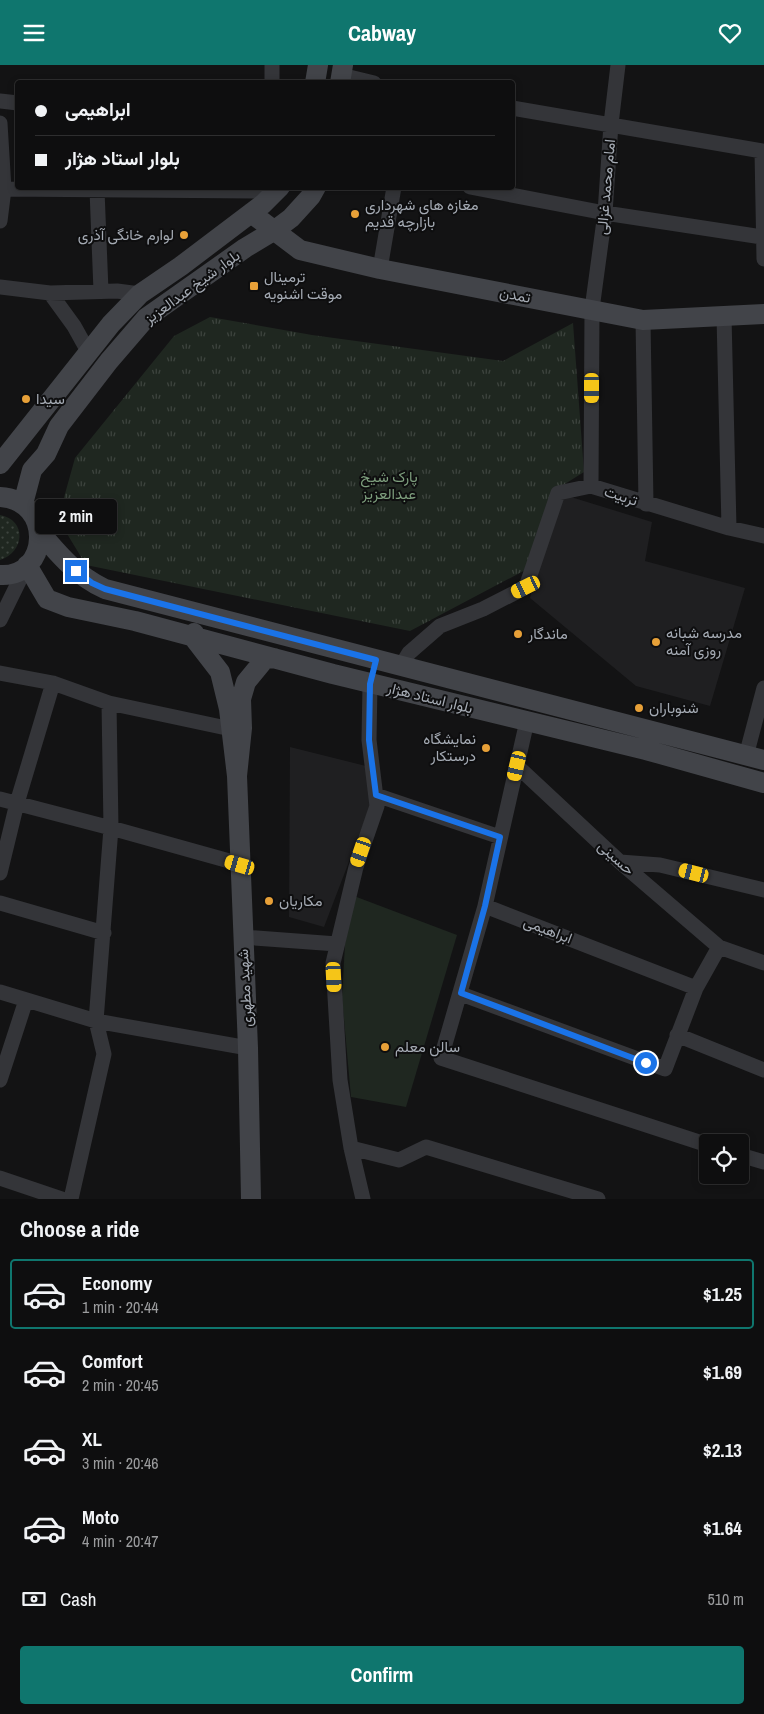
<!DOCTYPE html>
<html lang="en">
<head>
<meta charset="utf-8">
<style>
  :root { --surface:#0e0e0f; --page:#1c1c1d; --text:#f1f3f6; --muted:#9b9c9e; --line:#2e2e2f; --accent:#0f766e }
  body { margin:0; font-family:"Archivo Narrow",Vazirmatn,sans-serif; background:var(--page); color:var(--text); height:100vh; display:flex; flex-direction:column; font-size:19px; white-space:nowrap }
  * { box-sizing:border-box; margin:0 }
  p { font-size:16px; color:var(--muted) }
  .icon { flex:none; width:28px; height:28px; fill:none; stroke:currentColor; stroke-width:2; stroke-linecap:round; stroke-linejoin:round }
  .map { position:relative; height:1134px; overflow:hidden }
  .drawer { display:flex; flex-direction:column; background:var(--surface); flex:1 }
  .drawer>* { flex:none }
  .hud { position:absolute; left:15px; top:15px; width:500px; height:110px; border-radius:5px; box-shadow:0 2px 8px #0003,0 0 0 1px var(--line); display:grid; align-content:center; height:110px; padding:0 20px; background:var(--surface) }
  .controls { position:absolute; left:699px; top:1069px; display:grid; gap:10px }
  .controls a { display:grid; place-items:center; width:50px; height:50px; border-radius:5px; background:var(--surface); box-shadow:0 2px 8px #0003,0 0 0 1px var(--line); font-size:25px }
  .end { position:absolute; width:22px; height:22px; margin:-11px; border:6px solid #1a73e8; background:#fff; box-shadow:0 0 0 2px #fff }
  .from { border-radius:50% }
  .bubble { position:absolute; height:35px; border-radius:5px; background:var(--surface); box-shadow:0 2px 8px #0003,0 0 0 1px var(--line); font-size:16px; font-weight:700; line-height:35px; text-align:center }
  .car { position:absolute; width:15px; height:30px; margin:-15px -8px; border-radius:6px; box-shadow:0 0 4px 1px #0007; background:linear-gradient(#f5c518 24%,#345 0 40%,#f5c518 0 76%,#345 0 86%,#f5c518 0) }
  .hud b { display:flex; align-items:center; gap:18px; height:48px; font-size:19px }
  .hud b+b { border-top:1px solid var(--line) }
  .hud i { width:12px; height:12px; background:var(--text) }
  ul { padding:0; list-style:none }
  li { display:flex; align-items:center; gap:15px; height:70px; margin:0 10px 8px; padding:0 10px; border:2px solid transparent; border-radius:5px }
  li div { flex:1 }
  li b { display:block; font-size:19px }
  li em { font-style:normal; font-weight:700 }
  li.selected { border-color:var(--accent) }
  li>.icon { width:45px; height:45px; stroke-width:1.5 }
  h2 { padding:0 20px; font-size:22px; line-height:60px }
  .pay { display:flex; align-items:center; gap:12px; height:55px; padding:0 20px; font-size:19px }
  .pay p { margin-inline-start:auto }
  .button { display:flex; gap:10px; margin-top:auto; padding:10px 20px }
  .button a { flex:1; height:58px; border-radius:5px; background:var(--accent); color:#fff; font-size:20px; font-weight:700; line-height:58px; text-align:center }
  header { display:flex; justify-content:space-between; align-items:center; height:65px; padding:0 20px; background:var(--accent); color:#fff; font-size:22px; font-weight:700 }
  .map>svg:first-child { display:block }
</style>
</head>
<body>
<header><svg class="icon" aria-label="menu" viewBox="0 0 24 24"><path d="M4 6h16M4 12h16M4 18h16"/></svg>Cabway<svg class="icon" aria-label="heart" viewBox="0 0 24 24"><path d="M12 20l-8-8c-3-5 5-10 8-4 3-6 11-1 8 4z"/></svg></header>
<div class="map">
<svg width="764" height="1134" viewBox="0 0 764 1134">
  <defs>
    <pattern id="grass-dots" width="8" height="8" patternUnits="userSpaceOnUse" patternTransform="scale(1.25)"><rect width="8" height="8" fill="#1f2720"/><path d="M2 2h.1M6 6h.1" fill="none" stroke="#3d443e" stroke-width="1.8" stroke-linecap="round"/></pattern>
    <pattern id="park-tufts" width="24" height="20" patternUnits="userSpaceOnUse" patternTransform="scale(1.25)"><rect width="24" height="20" fill="#1f2720"/><path d="M3 7l-1-3M5 7V3M7 7l1-3M15 17l-1-3M17 17v-4M19 17l1-3" fill="none" stroke="#3d443e"/></pattern>
  </defs>
  <rect width="100%" height="100%" fill="#131314"/>
  <path fill="#1f1f21" d="M558 428 652 457 645 496 745 523 710 641 636 621 530 533Z
    M290 682 370 702 371 739 324 862 289 852Z"/>
  <path fill="url(#grass-dots)" d="M0 450C27 455 25 487 0 495Z"/>
  <path fill="url(#park-tufts)" d="M210 252 312 270 503 296 573 258 584 407 552 427 531 502 410 566 86 500 58 454 75 393 174 271Z"/>
  <path fill="#1f2720" d="M354 831 457 870 406 1042 351 1032 342 932 345 879Z"/>
  <g fill="none" stroke-linecap="round" stroke-linejoin="round">
    <path stroke="#343539" stroke-width="15" d="M341 10 374 18
      M272 18V0
      M0 36 18 38
      M512 43 762 86 764 194
      M0 58 4 124 0 156
      M470 122 605 148 762 172
      M4 124 270 126
      M97 125 101 226
      M380 204 394 122
      M0 222 50 228 117 226 140 229
      M50 228 74 261 89 288
      M724 251 729 463
      M643 255 646 439
      M591 421 592 244 605 148 611 59 618 0
      M591 421 729 463 764 471
      M0 555 27 500
      M401 601 409 588 440 561 483 544 526 522 558 428 591 421
      M0 608 53 618 109 638 111 763 96 956 104 989 71 1134
      M109 638 231 664
      M527 656 485 841 441 993 708 1080
      M746 691 764 623
      M517 701 620 797 719 882
      M376 730 500 772
      M0 734 111 763 240 799
      M620 797 660 800 764 825
      M0 808 17 738 53 618
      M0 838 104 868
      M485 841 696 923
      M242 872 337 879
      M0 927 96 956 248 983
      M461 929 665 1004 696 923 719 882 764 898
      M677 970 764 1005
      M0 1015 26 935
      M351 1083 399 1095 426 1082 598 1134
      M740 1090 764 1097
      M0 1113 62 1134
      M363 1134 351 1083 340 1015 333 898 356 802 377 741 369 675 370 619"/>
    <path stroke="#424449" stroke-width="20" d="M315 18 318 0
      M340 18 343 0
      M251 148 300 185 380 204 643 255 764 249
      M0 399 111 259 140 229 181 201 263 139 280 122
      M0 432C54 435 50 513 0 510
      M23 439 32 405 46 389 59 361 109 296 146 253 245 183 275 165 291 153 311 131 316 122
      M39 466C59 490 77 511 105 524L764 695
      M27 500 47 534 68 542 135 556 333 609 646 685 764 718
      M194 568 193 572 220 607 229 644 237 711 242 663 241 634 246 617 265 594 274 593
      M237 711 248 983 251 1134"/>
  </g>
  <g fill="none" stroke-linecap="round" stroke-linejoin="round">
    <path stroke="#1a73e8" stroke-width="6" d="M76 506 92 518 105 524 376 595 370 619 369 675 376 730 500 772 485 841 461 928 646 998"/>
  </g>
  <g fill="#e7a038" stroke="#0e0e0f" stroke-width="2">
    <circle cx="355" cy="149" r="5"/>
    <circle cx="184" cy="170" r="5"/>
    <rect x="249" y="216" width="10" height="10" rx="2.5"/>
    <circle cx="26" cy="334" r="5"/>
    <circle cx="518" cy="569" r="5"/>
    <circle cx="656" cy="577" r="5"/>
    <circle cx="639" cy="643" r="5"/>
    <circle cx="486" cy="683" r="5"/>
    <circle cx="269" cy="836" r="5"/>
    <circle cx="385" cy="982" r="5"/>
  </g>
  <g text-anchor="middle" stroke-width="4" stroke-linejoin="round" paint-order="stroke">
    <g font-size="15" fill="#a5abb4" stroke="#0e0e0f">
      <text transform="translate(606 122) rotate(-85)" y="5">امام محمد غزالی</text>
      <text transform="translate(192 222) rotate(-36)" y="5">بلوار شیخ عبدالعزیز</text>
      <text transform="translate(515 230) rotate(11)" y="5">تمدن</text>
      <text transform="translate(621 431) rotate(18)" y="5">تربیت</text>
      <text transform="translate(430 633) rotate(14)" y="5">بلوار استاد هژار</text>
      <text transform="translate(616 793) rotate(42)" y="5">حسینی</text>
      <text transform="translate(548 865) rotate(21)" y="5">ابراهیمی</text>
      <text transform="translate(245 923) rotate(-93)" y="5">شهید مطهری</text>
    </g>
    <g font-size="15" fill="#a5abb4" stroke="#0e0e0f" text-anchor="start">
      <text x="365" y="145">مغازه های شهرداری<tspan x="365" dy="17">بازارچه قدیم</tspan></text>
      <text x="174" y="175" text-anchor="end">لوارم خانگی آذری</text>
      <text x="264" y="217">ترمینال<tspan x="264" dy="17">موقت اشنویه</tspan></text>
      <text x="36" y="339">سیدا</text>
      <text x="666" y="573">مدرسه شبانه<tspan x="666" dy="17">روزی آمنه</tspan></text>
      <text x="528" y="574">ماندگار</text>
      <text x="649" y="648">شنوباران</text>
      <text x="476" y="679" text-anchor="end">نمایشگاه<tspan x="476" dy="17">درستکار</tspan></text>
      <text x="279" y="841">مکاریان</text>
      <text x="395" y="987">سالن معلم</text>
    </g>
    <g font-size="15" fill="#7d9e7d" stroke="#0e0e0f">
      <text x="389" y="417">پارک شیخ<tspan x="389" dy="17">عبدالعزیز</tspan></text>
    </g>
  </g>
</svg>
<div class="controls">
<a><svg class="icon" aria-label="locate" viewBox="0 0 24 24"><circle cx="12" cy="12" r="6"/><path d="M12 2v4M12 18v4M2 12h4M18 12h4"/></svg></a>
</div>
<i class="end from" style="left:646px;top:998px"></i>
<i class="end" style="left:76px;top:506px"></i>
<div class="bubble" style="left:35px;top:434px;width:82px">2 min</div>
<i class="car" style="left:592px;top:323px;rotate:180deg"></i>
<i class="car" style="left:526px;top:522px;rotate:244deg"></i>
<i class="car" style="left:517px;top:701px;rotate:193deg"></i>
<i class="car" style="left:361px;top:787px;rotate:199deg"></i>
<i class="car" style="left:240px;top:800px;rotate:286deg"></i>
<i class="car" style="left:694px;top:808px;rotate:284deg"></i>
<i class="car" style="left:334px;top:912px;rotate:177deg"></i>
<div class="hud">
<b><i class="from"></i>ابراهیمی</b>
<b><i></i>بلوار استاد هژار</b>
</div>
</div>
<section class="drawer">
<h2>Choose a ride</h2>
<ul>
<li class="selected"><svg class="icon" aria-label="car" viewBox="0 0 24 24"><path d="M5 17H2v-5l4-1 3-4h7l3 4 3 1v5h-3M9 17h6M6 11h13"/><circle cx="7" cy="17" r="2"/><circle cx="17" cy="17" r="2"/></svg><div><b>Economy</b><p>1 min · 20:44</p></div><em>$1.25</em></li>
<li><svg class="icon" aria-label="car" viewBox="0 0 24 24"><path d="M5 17H2v-5l4-1 3-4h7l3 4 3 1v5h-3M9 17h6M6 11h13"/><circle cx="7" cy="17" r="2"/><circle cx="17" cy="17" r="2"/></svg><div><b>Comfort</b><p>2 min · 20:45</p></div><em>$1.69</em></li>
<li><svg class="icon" aria-label="car" viewBox="0 0 24 24"><path d="M5 17H2v-5l4-1 3-4h7l3 4 3 1v5h-3M9 17h6M6 11h13"/><circle cx="7" cy="17" r="2"/><circle cx="17" cy="17" r="2"/></svg><div><b>XL</b><p>3 min · 20:46</p></div><em>$2.13</em></li>
<li><svg class="icon" aria-label="car" viewBox="0 0 24 24"><path d="M5 17H2v-5l4-1 3-4h7l3 4 3 1v5h-3M9 17h6M6 11h13"/><circle cx="7" cy="17" r="2"/><circle cx="17" cy="17" r="2"/></svg><div><b>Moto</b><p>4 min · 20:47</p></div><em>$1.64</em></li>
</ul>
<div class="pay"><svg class="icon" aria-label="cash" viewBox="0 0 24 24"><path d="M3 7h18v10H3z"/><circle cx="12" cy="12" r="2"/></svg>Cash<p>510 m</p></div>
<div class="button"><a>Confirm</a></div>
</section>
</body>
</html>
